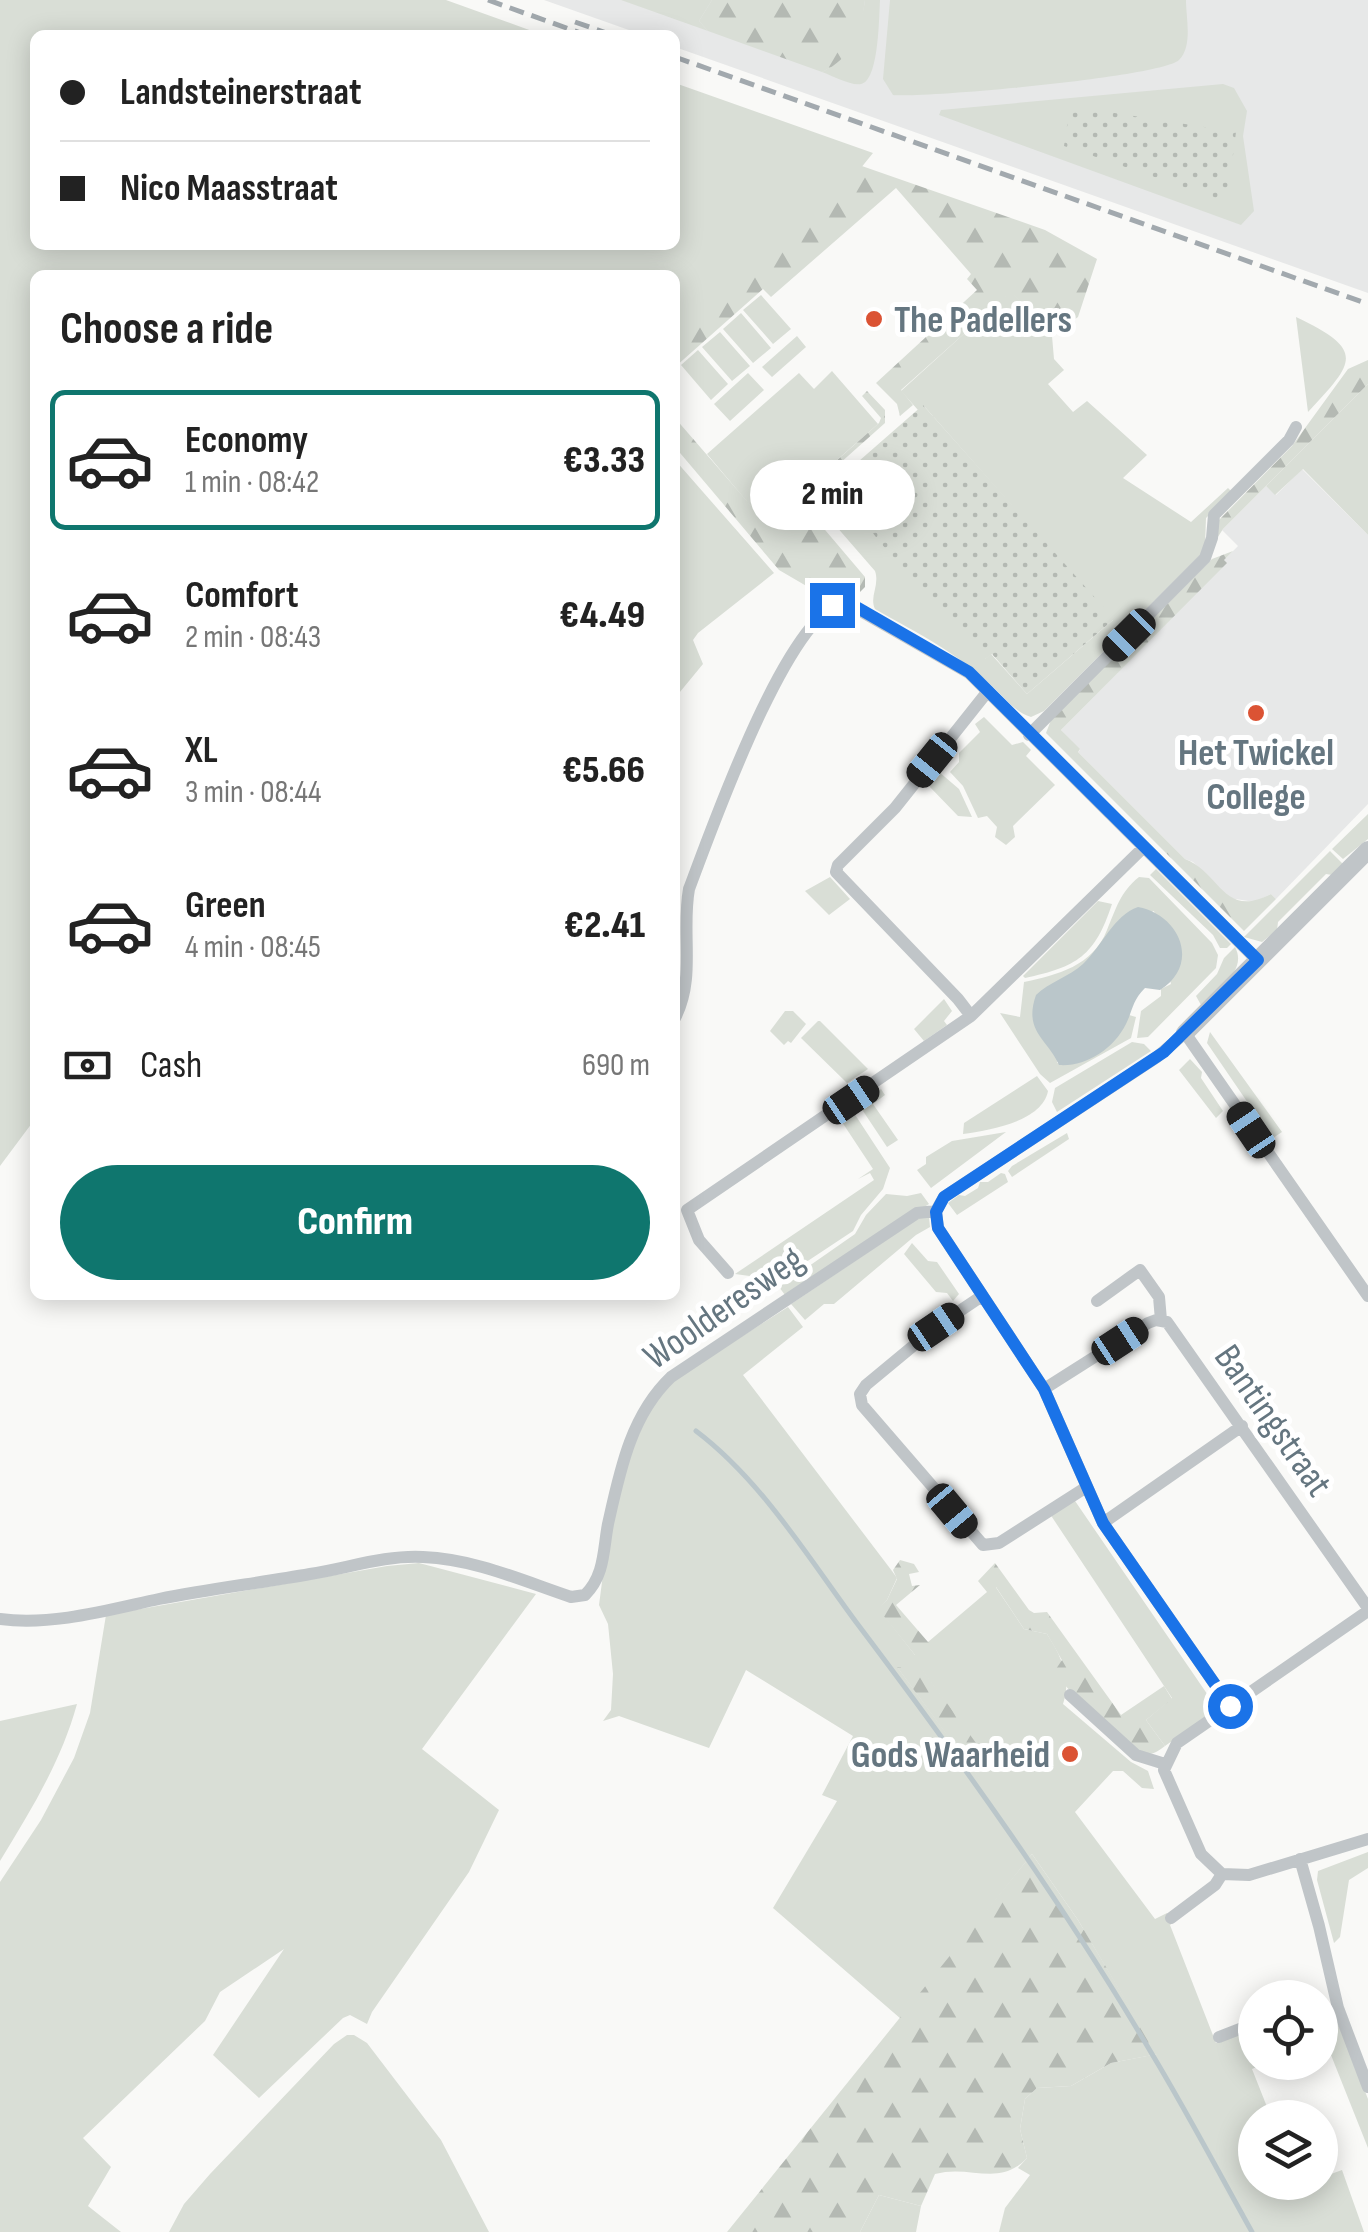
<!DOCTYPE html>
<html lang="en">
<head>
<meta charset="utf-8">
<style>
  :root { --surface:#fff; --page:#f6f6f6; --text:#222; --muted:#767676; --line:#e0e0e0; --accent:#0f766e }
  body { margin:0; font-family:"Sofia Sans Condensed",sans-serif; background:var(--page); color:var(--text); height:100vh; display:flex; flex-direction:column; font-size:38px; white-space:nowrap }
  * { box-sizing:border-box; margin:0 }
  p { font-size:32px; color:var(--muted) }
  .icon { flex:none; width:55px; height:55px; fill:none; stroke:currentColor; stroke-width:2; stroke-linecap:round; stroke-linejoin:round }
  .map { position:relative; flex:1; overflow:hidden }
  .drawer { position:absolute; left:30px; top:270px; width:650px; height:1030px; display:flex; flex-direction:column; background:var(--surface); border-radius:15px; box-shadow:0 5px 25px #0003 }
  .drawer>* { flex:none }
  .banner { position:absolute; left:30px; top:30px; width:650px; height:220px; border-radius:15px; box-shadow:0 5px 25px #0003; display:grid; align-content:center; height:220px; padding:0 30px; background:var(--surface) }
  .buttons { position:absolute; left:1238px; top:1980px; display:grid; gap:20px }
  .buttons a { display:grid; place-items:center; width:100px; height:100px; border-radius:50%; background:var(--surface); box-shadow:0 5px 25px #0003; font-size:50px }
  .end { position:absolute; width:45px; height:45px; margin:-22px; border:12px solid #1a73e8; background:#fff; box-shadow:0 0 0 5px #fff }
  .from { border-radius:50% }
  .bubble { position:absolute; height:70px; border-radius:35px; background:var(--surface); box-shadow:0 5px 25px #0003; font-size:32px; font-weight:800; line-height:70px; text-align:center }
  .car { position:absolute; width:30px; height:60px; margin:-30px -15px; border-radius:12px; box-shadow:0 0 8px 2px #0007; background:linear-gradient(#222 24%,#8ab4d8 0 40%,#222 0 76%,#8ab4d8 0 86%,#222 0) }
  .banner b { display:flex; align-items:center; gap:35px; height:95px; font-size:38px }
  .banner b+b { border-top:2px solid var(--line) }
  .banner i { width:25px; height:25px; background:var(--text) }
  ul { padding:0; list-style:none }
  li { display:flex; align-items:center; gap:30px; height:140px; margin:0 20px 15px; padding:0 10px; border:5px solid transparent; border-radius:15px }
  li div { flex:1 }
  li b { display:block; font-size:38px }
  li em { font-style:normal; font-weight:800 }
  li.selected { border-color:var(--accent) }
  li>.icon { width:90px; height:90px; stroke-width:1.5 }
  h2 { padding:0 30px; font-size:45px; line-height:120px }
  .pay { display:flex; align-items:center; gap:25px; height:110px; padding:0 30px; font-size:38px }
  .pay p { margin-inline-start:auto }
  .button { display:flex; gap:20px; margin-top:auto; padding:20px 30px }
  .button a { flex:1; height:115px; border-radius:60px; background:var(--accent); color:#fff; font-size:40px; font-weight:800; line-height:115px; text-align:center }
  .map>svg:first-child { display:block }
</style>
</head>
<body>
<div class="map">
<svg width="1368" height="2232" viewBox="0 0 1368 2232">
  <defs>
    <pattern id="forest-firs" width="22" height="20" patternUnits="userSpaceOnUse" patternTransform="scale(2.5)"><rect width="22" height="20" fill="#d9ded6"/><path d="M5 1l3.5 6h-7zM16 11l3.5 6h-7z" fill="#b4b9b3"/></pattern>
    <pattern id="garden-dots" width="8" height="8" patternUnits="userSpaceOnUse" patternTransform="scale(2.5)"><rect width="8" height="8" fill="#d9ded6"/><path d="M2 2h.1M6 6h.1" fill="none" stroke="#b4b9b3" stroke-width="1.8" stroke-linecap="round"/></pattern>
  </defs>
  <rect width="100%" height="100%" fill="#f9f9f7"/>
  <path fill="#e7e8e8" d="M544 0H1368V293L675 47V35H643Z
    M1302 469 1368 535V804L1276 899 1271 894 1255 902 1229 898 1193 862 1185 859 1078 752 1080 750 1061 730 1226 563 1224 560 1238 546 1222 530 1266 486 1276 495Z"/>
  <path fill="#d9ded6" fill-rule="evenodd" d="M0 0H446L543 35H35V245H675V83L873 153 856 174 675 344V275H35V1119L0 1166Z
    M621 0H712L699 21 708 31Z
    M865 0H880C879 17 879 81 861 84 851 86 833 76 822 72 846 62 862 25 865 0Z
    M890 0H1186C1186 18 1193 46 1179 60 1161 77 928 98 893 95L883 79Z
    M1223 84 1234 88 1247 111 1243 136 1254 211 1241 225 939 115 941 110Z
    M1011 291 1052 336 1054 359 1064 370 1048 384 1073 412 1087 401 1147 455 1123 478 1191 522 1228 488 1232 492 1206 518 1205 545 1201 554 1044 711 1031 717C1016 713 1006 699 994 688 960 654 917 633 875 609 869 597 880 585 875 571L822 510 819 501 827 489 829 499 858 515 985 659 991 654 1027 694 1113 620 924 406 918 410 901 391Z
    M761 295 791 329 773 344 743 310Z
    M741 313 771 348 753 363 723 329Z
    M1296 317C1365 350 1356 361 1308 412Z
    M720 332 750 366 732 381 702 347Z
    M797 336 806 347 772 377 762 367Z
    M698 350 728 384 711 400 681 365Z
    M832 371 878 424 765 523 707 454 799 373 814 389Z
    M748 373 764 390 730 421 714 404Z
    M1368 384V535L1303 469 1275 495 1266 486Z
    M675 460 774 573 698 633 693 640 703 664 675 698Z
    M984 717 1012 745 1023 742 1031 750 1026 756 1055 785 1013 826 1015 837 1006 845 995 837 997 827 987 816 978 818 963 786 950 772 959 762V753L980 732 975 724Z
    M938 771 959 789 972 817 958 816 928 785Z
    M1368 814V839L1343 859 1332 849Z
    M1330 851 1343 864 1332 875 1326 874 1278 922 1277 930 1262 942 1244 937Z
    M1156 869 1231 944 1227 948H1220L1213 935 1150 875Z
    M830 877 850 899 829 915 805 891Z
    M1139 877 1149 878 1212 943 1218 955 1216 968 1148 1037 1137 1038 1141 1011 1161 996V989L1171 984 1154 911C1070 942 1089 999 1057 1063 1094 1066 1108 1045 1129 1015L1136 1017 1131 1038 1050 1083 1040 1074 1000 1013 1020 1017 1024 982C1057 975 1093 966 1107 930 1116 909 1120 892 1139 877Z
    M1098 901 1112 904C1095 956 1077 967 1025 978L1023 976Z
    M1235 947C1248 971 1217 989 1201 1005L1196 996 1217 974 1224 958Z
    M944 999 952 1011 944 1021 947 1025 924 1041 914 1029Z
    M785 1011H793L806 1024 791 1043 788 1041 784 1045 770 1031Z
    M818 1021H820L868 1069 847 1083 801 1038Z
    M1210 1032 1282 1132 1273 1138 1254 1112 1248 1110V1103L1207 1043Z
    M1132 1042 1144 1044 1151 1051 1057 1112 1052 1102 1055 1088Z
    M1190 1059 1202 1072 1201 1078 1223 1111 1216 1118 1179 1070Z
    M1037 1076 1048 1091C1042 1122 989 1130 963 1134L964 1123Z
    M881 1089 885 1095 873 1104 898 1140 887 1147 859 1105Z
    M852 1110 890 1168 883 1189 861 1215 853 1231 779 1280 735 1274 874 1180 870 1173 858 1179 873 1169 840 1119Z
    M1006 1132 931 1188 917 1170 926 1164V1157L952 1141Z
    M1067 1133 1069 1139 1012 1177 1008 1171 1012 1166Z
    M1001 1173 1005 1174 1008 1182 957 1215 948 1203 959 1195 965 1196 978 1188 980 1182H988Z
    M921 1193 929 1204 785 1295 779 1287 855 1234 866 1215 886 1194 907 1196Z
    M929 1217 930 1227 916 1235 834 1304H824L805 1320 791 1304 919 1218Z
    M912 1243 928 1261 937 1262 959 1294 953 1301 947 1293 936 1292 904 1254Z
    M788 1307 803 1327 743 1375 892 1571 897 1578 887 1600 879 1609 915 1655 995 1586 1024 1629 1047 1634C1061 1656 1072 1678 1063 1704L1131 1762 1148 1771 1154 1789 1142 1788 1123 1771H1113L1075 1812 1155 1919 1167 1913 1174 1922 1170 1925 1216 2043 1255 2029V2062L1267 2063 1252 2069 1271 2117 1255 2118V2182L1296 2183 1298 2186 1320 2182V2178L1342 2170 1364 2232H999L1005 2208 1030 2175 1018 2168 1027 2158 1020 2129 1025 2099 1037 2088 1071 2086 1111 2063 1157 2054 1078 1920 1032 1854 901 2019 773 1908 837 1801 822 1795 853 1736 746 1670 709 1748 619 1716 603 1721 611 1710 613 1674 608 1624 599 1605 608 1536 640 1421 667 1384ZM898 1668 922 1670 994 1769 980 1779Z
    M1073 1498 1214 1704 1210 1714 1165 1746 1146 1720 1172 1698 1048 1511Z
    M419 1563 536 1594 422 1749 499 1810 469 1872 372 2012 367 2024 350 2015 343 2018 259 2098 213 2055 284 1949 220 1992 205 2021 83 2138 111 2167 88 2206 121 2232H0V1882L41 1820 74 1758 90 1713 106 1615 387 1566Z
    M77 1704C61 1762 31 1810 0 1861V1721Z
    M1368 1852V1868L1349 1880 1340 1937 1334 1943 1317 1880 1318 1871Z
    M1320 2004 1331 2006 1368 2099V2148L1325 2040 1320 2041Z
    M347 2035H354L367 2043 441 2140 489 2232H169L184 2204 210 2174 334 2044Z
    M879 2195 921 2206 916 2232H860Z"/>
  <path fill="url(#forest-firs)" d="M712 0H865C861 31 853 58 822 72L708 31 699 21Z
    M859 165 1045 230 1097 259 1078 317 1052 336 1011 292 901 390 913 405 900 416 897 404 876 383 977 290 967 279 971 274 896 188 771 297 763 289 675 367V328Z
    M1368 360V384L1223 529 1216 540 1218 521 1292 446 1348 369Z
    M867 391 885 410V423L811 489 806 500 809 511 865 577V587L857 595 837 593 825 601 813 595 815 591 779 570 675 447V418L766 523 879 423 881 418 862 396Z
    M1233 551 1224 560 1227 563 1061 730 1080 749 1078 752 1185 859C1221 873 1223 919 1271 894L1276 899 1244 931 1046 733 1051 720 1212 559Z
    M900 1560 914 1564 919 1572 909 1574 912 1586 920 1585 896 1605 928 1642 987 1592 978 1581 995 1563 1029 1610 1034 1613 1047 1612 1121 1715 1164 1686 1172 1699 1146 1720 1165 1746C1158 1751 1152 1756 1144 1753 1118 1742 1071 1694 1054 1672L1062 1660 1047 1634 1024 1629 996 1587C987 1614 949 1646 924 1659L915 1655 878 1609 887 1600 897 1579 893 1570Z
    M897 1667 922 1669 995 1769 980 1780Z
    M1032 1854 1078 1920 1158 2054 1111 2063 1071 2086 1037 2088 1025 2099 1020 2129 1027 2158C999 2188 970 2164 935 2174L921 2206 879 2195 860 2232H727Z"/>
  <path fill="url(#garden-dots)" d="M1070 106 1236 132 1227 202 1064 146Z
    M923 405 1114 619 1027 694 992 654 984 660 901 568 859 516 852 521C840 516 829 502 827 489Z"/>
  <path fill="#bac6ca" d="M1138 907C1180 915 1201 964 1160 990L1145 988C1132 1001 1133 1010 1126 1024 1113 1050 1085 1067 1059 1065 1048 1039 1023 1032 1036 995 1049 982 1069 977 1083 964 1102 946 1114 915 1138 907Z"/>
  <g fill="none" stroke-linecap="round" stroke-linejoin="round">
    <path stroke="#bac6ca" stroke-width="5" d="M696 1431C761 1480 808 1557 856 1622 961 1761 1063 1903 1152 2054 1187 2112 1219 2173 1252 2232"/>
    <path stroke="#c0c5c8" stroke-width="12" d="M1029 735 1205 558 1212 538 1214 515 1289 440 1296 427
      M971 1016 958 999 836 872 838 865 895 808 988 691
      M675 1018C696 978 681 932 689 889 710 834 788 610 845 602L969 673 1257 960
      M687 1210 971 1016 1144 847
      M687 1210 699 1240 728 1273
      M936 1211 938 1228 1044 1389 1103 1523 1230 1706
      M982 1296 936 1327 866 1385 860 1394 862 1405 983 1545 999 1543 1085 1488
      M1097 1301 1140 1270 1159 1297 1161 1320
      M1044 1389 1148 1323 1156 1320 1167 1322 1368 1608
      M1103 1523 1242 1426
      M1368 1611 1177 1743 1164 1770 1201 1854 1222 1874 1249 1875 1368 1839
      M0 1619C52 1626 108 1610 159 1599 209 1589 260 1583 310 1574 348 1568 385 1555 423 1557 475 1559 523 1581 571 1597L585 1595C605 1575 603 1550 608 1524 620 1470 631 1415 671 1377L917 1213 936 1211 944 1197 1157 1057 1185 1033 1368 1296
      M1070 1695 1136 1755 1165 1764
      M1300 1859 1319 1926 1338 2008 1368 2087
      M1171 1918 1215 1885 1222 1874
      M1219 2037 1255 2023"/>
    <path stroke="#c0c5c8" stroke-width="18" d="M1185 1033 1368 850"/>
    <path stroke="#a2a9ae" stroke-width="5" stroke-dasharray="15 8" stroke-linecap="butt" d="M488 0 586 35
      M575 22 612 35
      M675 57 1368 304"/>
  </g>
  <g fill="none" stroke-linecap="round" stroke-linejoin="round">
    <path stroke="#1a73e8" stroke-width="12" d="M832 605 845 602 858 608 969 672 1258 960 1164 1052 944 1197 936 1212 938 1228 1044 1389 1103 1523 1230 1706"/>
  </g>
  <g fill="#db5334" stroke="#fff" stroke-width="4">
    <circle cx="874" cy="319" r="10"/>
    <circle cx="1256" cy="713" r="10"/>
    <circle cx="1070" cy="1754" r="10"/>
  </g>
  <g text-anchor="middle" stroke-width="10" stroke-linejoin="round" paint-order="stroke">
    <g font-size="38" font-weight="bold" fill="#657680" stroke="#fff" text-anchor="start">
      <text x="894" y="332">The Padellers</text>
      <text x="1256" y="765" text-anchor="middle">Het Twickel<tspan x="1256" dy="44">College</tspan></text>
      <text x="1050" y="1767" text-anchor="end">Gods Waarheid</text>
    </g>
    <g font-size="38" fill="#657680" stroke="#fff">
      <text transform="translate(723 1307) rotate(-35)" y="13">Woolderesweg</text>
      <text transform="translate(1274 1420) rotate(55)" y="13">Bantingstraat</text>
    </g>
  </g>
</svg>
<div class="buttons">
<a><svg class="icon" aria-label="locate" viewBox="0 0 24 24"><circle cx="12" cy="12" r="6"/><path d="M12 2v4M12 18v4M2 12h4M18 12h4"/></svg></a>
<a><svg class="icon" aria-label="layers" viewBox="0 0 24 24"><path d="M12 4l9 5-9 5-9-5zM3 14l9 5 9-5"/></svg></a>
</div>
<i class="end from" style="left:1230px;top:1706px"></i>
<i class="end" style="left:832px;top:605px"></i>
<div class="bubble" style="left:750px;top:460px;width:165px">2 min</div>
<i class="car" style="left:1129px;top:635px;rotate:225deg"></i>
<i class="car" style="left:932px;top:760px;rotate:219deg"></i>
<i class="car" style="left:851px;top:1100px;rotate:56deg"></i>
<i class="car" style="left:1251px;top:1130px;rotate:326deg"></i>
<i class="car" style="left:936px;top:1327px;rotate:56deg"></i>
<i class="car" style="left:1120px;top:1341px;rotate:57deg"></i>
<i class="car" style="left:952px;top:1511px;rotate:140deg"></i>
<div class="banner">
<b><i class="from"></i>Landsteinerstraat</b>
<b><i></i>Nico Maasstraat</b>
</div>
<section class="drawer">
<h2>Choose a ride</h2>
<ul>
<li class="selected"><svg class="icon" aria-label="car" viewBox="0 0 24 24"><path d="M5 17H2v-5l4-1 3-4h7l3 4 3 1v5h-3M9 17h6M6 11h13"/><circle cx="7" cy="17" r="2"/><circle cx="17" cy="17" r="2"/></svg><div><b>Economy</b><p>1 min · 08:42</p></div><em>€3.33</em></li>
<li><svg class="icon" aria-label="car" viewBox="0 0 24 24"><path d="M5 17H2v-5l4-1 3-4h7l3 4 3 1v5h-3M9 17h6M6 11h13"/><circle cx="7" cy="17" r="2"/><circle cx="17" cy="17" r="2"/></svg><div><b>Comfort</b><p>2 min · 08:43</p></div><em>€4.49</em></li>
<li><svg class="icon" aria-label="car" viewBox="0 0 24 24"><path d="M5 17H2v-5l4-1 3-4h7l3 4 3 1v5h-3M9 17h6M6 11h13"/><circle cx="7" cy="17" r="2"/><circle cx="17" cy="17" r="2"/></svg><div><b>XL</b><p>3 min · 08:44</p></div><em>€5.66</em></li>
<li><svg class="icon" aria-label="car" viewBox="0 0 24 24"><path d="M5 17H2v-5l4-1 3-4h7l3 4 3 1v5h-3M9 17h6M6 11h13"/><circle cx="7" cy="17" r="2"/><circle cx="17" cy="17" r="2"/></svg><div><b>Green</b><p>4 min · 08:45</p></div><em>€2.41</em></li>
</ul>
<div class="pay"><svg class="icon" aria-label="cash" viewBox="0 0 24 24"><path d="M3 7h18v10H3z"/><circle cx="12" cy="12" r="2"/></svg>Cash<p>690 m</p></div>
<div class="button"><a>Confirm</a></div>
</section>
</div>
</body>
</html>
